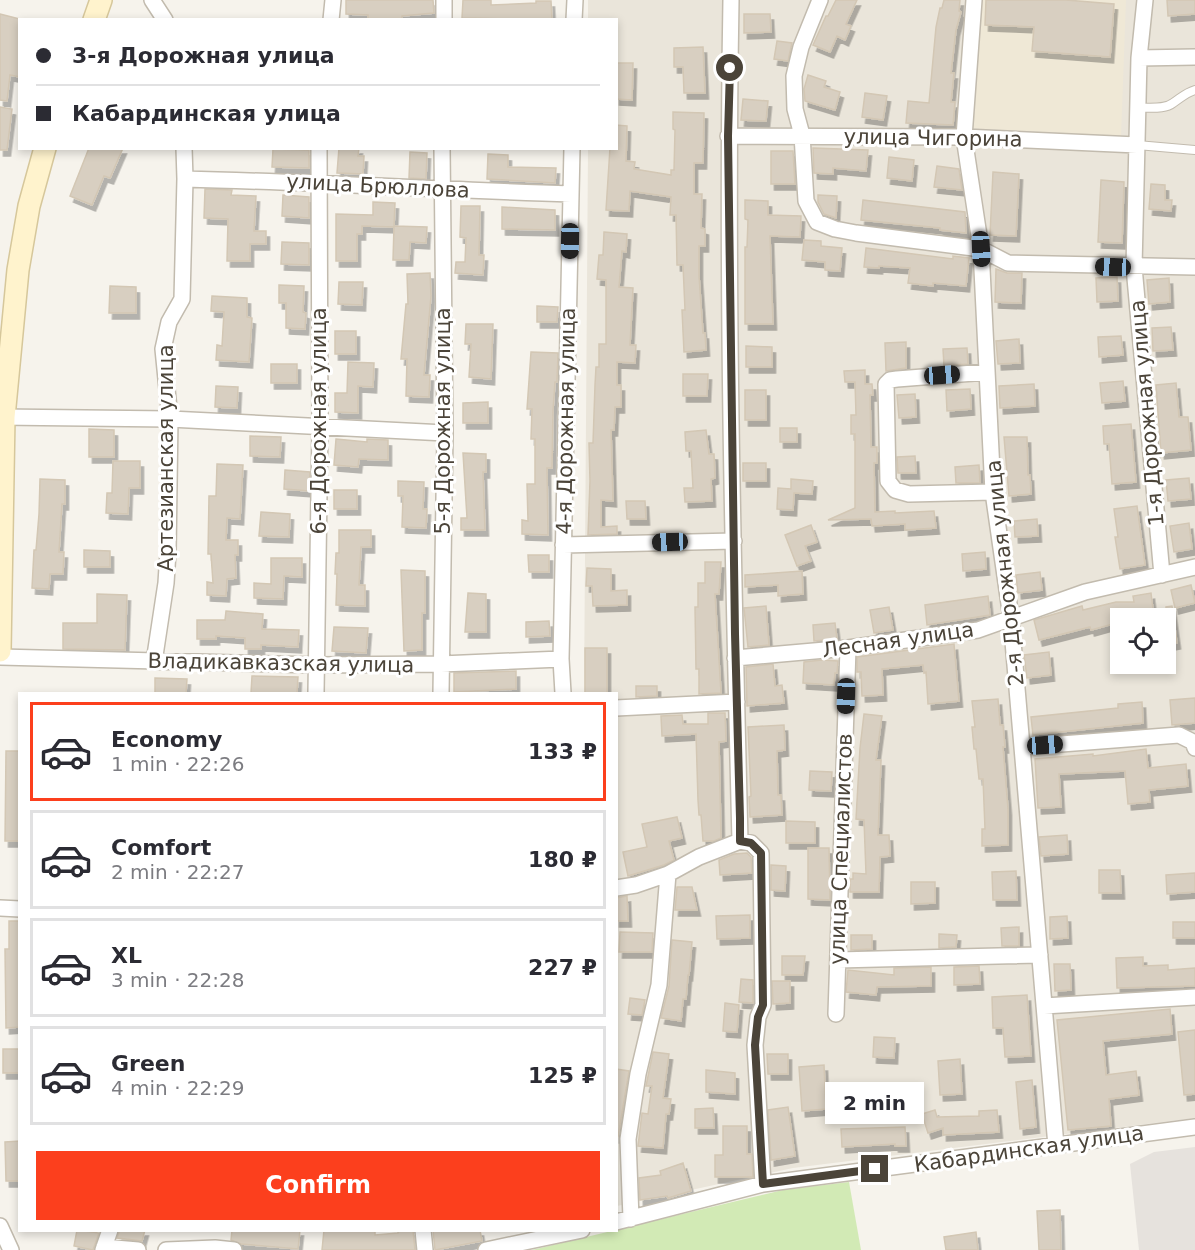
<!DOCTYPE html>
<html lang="en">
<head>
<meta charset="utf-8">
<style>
  :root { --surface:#fff; --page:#f7f7f7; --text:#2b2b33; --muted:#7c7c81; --line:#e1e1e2; --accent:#fc3f1d }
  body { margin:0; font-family:"DejaVu Sans",sans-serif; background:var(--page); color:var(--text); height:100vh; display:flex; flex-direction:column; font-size:22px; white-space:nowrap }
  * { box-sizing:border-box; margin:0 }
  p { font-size:20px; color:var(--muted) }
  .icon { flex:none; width:33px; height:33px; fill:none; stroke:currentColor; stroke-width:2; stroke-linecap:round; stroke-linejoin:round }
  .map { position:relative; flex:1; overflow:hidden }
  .side { position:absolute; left:18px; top:692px; width:600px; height:540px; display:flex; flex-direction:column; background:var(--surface); border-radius:0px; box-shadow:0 3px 9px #0003 }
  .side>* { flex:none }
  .guide { position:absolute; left:18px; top:18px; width:600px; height:132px; border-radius:0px; box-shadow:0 3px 9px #0003; display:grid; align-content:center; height:132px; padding:0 18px; background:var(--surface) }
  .fabs { position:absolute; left:1110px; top:608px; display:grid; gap:12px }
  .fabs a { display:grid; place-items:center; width:66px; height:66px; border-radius:0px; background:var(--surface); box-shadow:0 3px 9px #0003; font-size:30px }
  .end { position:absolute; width:27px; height:27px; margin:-14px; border:8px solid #4b4439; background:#fff; box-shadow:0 0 0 3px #fff }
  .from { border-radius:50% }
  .bubble { position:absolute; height:42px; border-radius:0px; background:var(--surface); box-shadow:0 3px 9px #0003; font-size:20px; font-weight:700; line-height:42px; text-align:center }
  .car { position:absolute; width:18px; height:36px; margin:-18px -9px; border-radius:8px; box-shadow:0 0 4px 2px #0007; background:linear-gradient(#222 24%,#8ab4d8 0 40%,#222 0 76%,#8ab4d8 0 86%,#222 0) }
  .guide b { display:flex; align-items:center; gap:21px; height:57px; font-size:22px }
  .guide b+b { border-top:2px solid var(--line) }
  .guide i { width:15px; height:15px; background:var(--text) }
  ul { padding:10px 0 0; list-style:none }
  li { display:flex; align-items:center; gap:18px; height:99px; margin:0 12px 9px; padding:0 6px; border:3px solid var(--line); border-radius:0px }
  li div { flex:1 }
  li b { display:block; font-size:22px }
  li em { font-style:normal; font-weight:700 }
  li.on { border-color:var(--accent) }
  li>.icon { width:54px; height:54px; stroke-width:1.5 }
  .action { display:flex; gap:12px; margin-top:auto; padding:12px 18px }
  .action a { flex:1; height:69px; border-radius:0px; background:var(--accent); color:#fff; font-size:24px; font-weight:700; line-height:69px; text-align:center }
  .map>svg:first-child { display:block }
</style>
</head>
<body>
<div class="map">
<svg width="1195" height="1250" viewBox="0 0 1195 1250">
  <defs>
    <filter id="shadow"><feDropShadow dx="3.5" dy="6" stdDeviation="0" flood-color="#0004"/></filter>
  </defs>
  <rect width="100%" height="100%" fill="#f6f3ec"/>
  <path fill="#eae5da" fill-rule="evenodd" d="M588 0H1195V1118L793 1168 617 1206 616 693H584L588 149 616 148V20L588 19ZM1120 618H1166V663H1120Z"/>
  <path fill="#e6e2dd" d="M1195 1147V1250H1139L1130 1164 1154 1152Z"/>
  <path fill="#efe8d6" d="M981 0H1126L1121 137 968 128Z"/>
  <path fill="#d2eab5" d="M849 1182 861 1250H532L783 1190Z"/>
  <path fill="#d8cfc1" stroke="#d3c7b4" stroke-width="1.5" filter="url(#shadow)" d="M346 0H433L434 13 402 16V20H368V15L346 14Z
    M463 0H491V5L536 3V1H551L552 20 462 18Z
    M836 0H857L846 24 851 26 845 40 837 36 830 52 813 45 826 16H828Z
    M944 0H960L959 11 961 12 956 30 951 73H954L951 102H955L953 125 906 123 908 101 929 103 936 27 940 8H942Z
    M986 0H1066L1114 4 1110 57 1032 51 1034 27 985 25Z
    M1167 0H1195V14L1168 16Z
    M0 14 20 19V77L10 75 7 101 0 100Z
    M744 14H770L771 32 744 33Z
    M777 41 792 43 788 61 774 59Z
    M703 47 705 93H684L683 67H674V48Z
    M616 63H633L632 100 616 99Z
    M808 75 826 81 824 87 840 92 835 110 805 101 804 89Z
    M865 93 887 96 883 120 862 117Z
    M743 99 768 101 766 121 741 120Z
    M0 107 12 109 7 150H0Z
    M673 112 704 113 703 163H694V194H702L701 228 705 229V246H699V276L703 333H705L706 350 684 352 682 310H685L683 265H677L676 215H670L671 197 630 191 629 211 606 210 610 148H616V125L627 126 626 161 635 162 634 169 671 175V170H674L675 130 673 129Z
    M89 148H123L110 178 104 176 92 205 70 196Z
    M339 148H359L358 156H364L363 174 337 173Z
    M813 148 868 150 866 171 833 168V174L814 173Z
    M273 149 309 150V168L272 167Z
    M771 151H793L795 184H771Z
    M410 152 427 153 426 179 409 178Z
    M488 154 508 155V167L556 168 555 183 487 179Z
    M889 157 914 160 912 181 887 178Z
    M937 166 959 169 962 190 934 187Z
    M993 172 1019 174 1016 236 990 235Z
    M1101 180 1124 182 1122 243 1098 242Z
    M1151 184 1165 185V200H1172L1171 211 1149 209Z
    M205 189 232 190 231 195 256 196 254 231H266V244H250V261H227L228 219 204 218Z
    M283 195 309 197V218L282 216Z
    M818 195 837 196 836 218 824 214 818 202Z
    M745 200 768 201V215L801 216 800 237 770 236 773 324H745V247H747L748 220 745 219Z
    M863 200 965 212 966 233 940 230V228L861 220Z
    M373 202 395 203 394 227 362 226V234H357V261H336V214L373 215Z
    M461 206H480L479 255H484L483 275 455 273 456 262H465L466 238 460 237Z
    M502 207 555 210V230L502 229Z
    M394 226 427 227 426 243 410 242 409 260H393Z
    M604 232 627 234 626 252 622 251 619 287 633 288 630 345H636L635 363 617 362V385H621V407H615L614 430H611L613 501 601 500V527L617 526V534L588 535 590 481 589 443H593L595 385 596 367H599V344H606V280L597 279 599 255H603Z
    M804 240 821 241V246L842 248 840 271 825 270V262L802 260Z
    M282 242 309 243V265L281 264Z
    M866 248 953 259V256L969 258 966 286 933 283V286L908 283 910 268 879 266V268L864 267Z
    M996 269 1007 273H1022L1021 303 995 302Z
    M430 273 431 296 424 375H430L429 397 406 396 407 359H401L406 304H408L407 274Z
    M1117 277 1118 301 1097 302 1096 278Z
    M1169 278 1170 302 1149 304 1147 280Z
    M339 282H363L362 305 338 304Z
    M279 285 304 286 303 312 306 313 305 329 286 328V303H279Z
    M110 286 136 287V313H109Z
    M212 296 247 298V317L252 318 249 362 216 360 217 345 222 346 224 312 211 311Z
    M537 306 558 307 557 322H537Z
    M466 324H493L491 379 469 377 471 344H465Z
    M1171 327 1173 350 1153 351 1152 328Z
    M335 331H356V354H335Z
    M1121 336 1123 355 1099 357 1098 337Z
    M1019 339 1020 363 998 364 996 341Z
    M906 342V368L886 371 885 343Z
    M746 346 772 347V367H746Z
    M967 348 968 364 944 366 943 349Z
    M531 352 558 353 557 382H555L553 410 552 468H547L548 535 522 534V520L528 521 527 484H535V439H531L532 409H527Z
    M348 362 374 363 373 387 358 386V413L335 412V393H347Z
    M271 364H297V383H271Z
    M865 370V384H872L873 395H870L871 447H877V463H874L875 512 895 511V513L934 511 936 528 905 530V524L872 526 871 519 828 520 855 508V434H851V415H856L855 382H845L844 371Z
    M683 374H708L707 396H683Z
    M1123 381 1125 401 1102 403 1100 383Z
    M1176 383 1179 417H1188L1191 450 1161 453 1156 385Z
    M1034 384 1035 406 1000 408 999 386Z
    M216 386 238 387 237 408 215 407Z
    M970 389 971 409 947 411 946 390Z
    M745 390H766V420H745Z
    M915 394 916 417 899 418 897 395Z
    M488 402V423H463V403Z
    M1131 424 1136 482 1112 484 1109 444H1104L1103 426Z
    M780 428H797V442H780Z
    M89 429 114 430V457H89Z
    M706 430 709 454H714L715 478 711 479 712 501 685 502 684 488H693L691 451H686L685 432Z
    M250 436 281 437 280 457 250 456Z
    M1004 437H1027L1028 475H1030L1031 494 1009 496Z
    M336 439 367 442V439L388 440V460L359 459 358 467 334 465Z
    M463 453 486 454V472H483L485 530H461V518H467Z
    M915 456 916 473H898L897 457Z
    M113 461H140V488H129L128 514 106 513 107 493H112Z
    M743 463H766V481H743Z
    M217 464 243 465 240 519 227 518 226 540H238V555H235L236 578 227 579 226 596 207 595V582L213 583 211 554H208L209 496H216Z
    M979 465 980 483H956L955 467Z
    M285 470 310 472 309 491 284 489Z
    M1189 478 1191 499 1168 501 1166 480Z
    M40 479 65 480V504H62L59 552H64L63 574H50L49 589 32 588 34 550H36L39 514Z
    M791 479 813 481 812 494 794 493 793 510 777 509 778 488 791 489Z
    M398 481 424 482 423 509H427L426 528 402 527 403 496H398Z
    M334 490H357V509H334Z
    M626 501H645L646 519H627Z
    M1137 506 1145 565 1120 569 1115 537H1118L1114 509Z
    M261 512 290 514 289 537 259 536Z
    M1037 519 1038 536 1015 537 1014 521Z
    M1189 523 1192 549 1174 552 1170 526Z
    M811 525 817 542 805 546 811 561 797 566 785 535Z
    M339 530H371V547H361L359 585H365V606L336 605 337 574H335L336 553H339Z
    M84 550 110 551V567H84Z
    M985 552 986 569 963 571 962 554Z
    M528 555H549V572H529Z
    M271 558H302V577L284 576 283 599 254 598V583L271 584Z
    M705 562H721L719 594H715L721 693 699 694V669H696L695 607H698V583H705Z
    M587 568 611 569V591L627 590V605L593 606 592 586H586Z
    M401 570 425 571V613H422V650L404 651Z
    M802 571 803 594 778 596V585L745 587V575Z
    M1040 572 1042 590 1018 593 1016 575Z
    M1191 585 1195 603 1175 608 1171 590Z
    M468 593 486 594V632H465Z
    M1151 593 1154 618H1120V622L1091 630 1090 627 1039 640 1034 620 1082 606 1083 610 1116 602H1134L1133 596Z
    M97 594 127 595 125 650 63 649V623H97Z
    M988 596 990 615 927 625 925 605Z
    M766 606 769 645 748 647 744 608Z
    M1172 606 1177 643 1166 645V607Z
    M889 607 893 630 874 633 870 610Z
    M226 611 263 614 262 629 299 630 298 647 261 645V649H245V638L216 636V639H197V620H225Z
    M549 621 550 636 526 637V622Z
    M835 623 837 639 814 641 813 625Z
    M334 627 368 628 366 653 332 651Z
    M954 644 959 701 928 704 926 672 924 673 923 665 882 669 883 695 862 696 861 672H857V657Z
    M585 648H607V693H585Z
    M1049 652 1051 675 1027 678 1024 655Z
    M822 660 838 661 837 673H835L834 685 803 683 804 662Z
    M773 664 775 686 782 685 784 703 747 706 746 667Z
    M516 671V689L454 692V673Z
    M252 676 298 677 297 693H251Z
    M155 678 187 679 186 693H155Z
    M636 686H657V696L636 697Z
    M1195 698V723L1172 725 1170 700Z
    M998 699 1000 725H1003L1005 747H1003L1008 809V845L982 846V829H985L983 779H979L976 749H974L972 727H975L972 701Z
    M1142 702 1143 723 1033 735 1031 717 1118 708V704Z
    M708 713H725L726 741 719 742 721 838 714 841H703L701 815H699L698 800 696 734 662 736 661 716 682 715 683 724H708Z
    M864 714 882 716 876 760H881L878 835H889L890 856 880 857 879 892H850V879H853V873L866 874 864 820 856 819 860 748Z
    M784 725 785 750 777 751 778 795H781L782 815 750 817 749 797 751 796 748 727Z
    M1146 749 1148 768 1186 764 1188 786 1149 790 1150 802 1128 804 1125 771 1059 774 1061 807 1038 808 1035 759 1093 754V756Z
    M6 751H20V841H5Z
    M810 771 832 772 831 791 809 790Z
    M677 817 682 838 669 841 674 860 664 865 628 876 623 852 647 847 642 824Z
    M786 821 815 822V843H786Z
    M1067 835 1068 854 1041 856 1039 837Z
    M808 848H829L830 900 808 899Z
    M747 853 751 857 752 873 720 875 719 860 734 854Z
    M771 865 786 866 785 891 771 890Z
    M1099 870H1120L1121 893H1099Z
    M1016 871 1017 900H993L992 872Z
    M1195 873V892L1167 894 1166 875Z
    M911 882H935V903L911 904Z
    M677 887H692L697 910H675Z
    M627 896 628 921H616V898Z
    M750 915V938L717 939 716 916Z
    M1067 916 1068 938 1050 939V917Z
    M9 921H20V1027L6 1028 5 949H9Z
    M1173 922H1195V938H1173Z
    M1019 927V946H1002L1001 928Z
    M620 932 653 933 652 952H619Z
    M939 934 957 935 956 947 939 948Z
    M851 935H872V949L851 950Z
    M672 940 692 942 689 975H688L686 999H683L681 1021 661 1018 669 986Z
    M782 956H805L803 975H782Z
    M1143 957V966L1168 965V970L1195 968V986L1117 988 1116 958Z
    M1054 964H1070L1071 990 1055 991Z
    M979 966 980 984 954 985V967Z
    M931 967V986L877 987 876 995 846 992 848 970 894 975V968Z
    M741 979 753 980V1003L739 1002Z
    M772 981H790V1003L773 1004Z
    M1027 995 1031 1056 1005 1057 1003 1028H993L992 997Z
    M630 998 645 1000 642 1015 628 1014Z
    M725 1003 739 1005 737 1032 723 1031Z
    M1170 1009 1172 1034 1103 1041 1106 1075 1136 1071 1139 1095 1109 1099 1111 1126 1068 1130 1057 1020Z
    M1195 1030V1094L1184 1095 1178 1032Z
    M874 1037 895 1038 894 1058 873 1057Z
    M3 1049H20V1073H3Z
    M653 1052 669 1054 663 1098 671 1099 669 1114H666L663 1148 638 1146 642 1113 648 1114 652 1086H646Z
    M767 1054H788V1074H768Z
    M960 1059 962 1094 940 1095 938 1061Z
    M824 1065 826 1109 802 1111 799 1067Z
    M616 1069 629 1071 618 1137H616Z
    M706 1070 735 1073V1094L706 1092Z
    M1032 1080 1036 1127 1020 1129 1016 1082Z
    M788 1107 795 1156 771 1160 768 1110Z
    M713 1108 714 1128H695V1109Z
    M935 1110 937 1117 979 1116V1111L997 1110 999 1132 943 1135V1128L928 1133 922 1114Z
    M723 1126H747V1154H752L753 1177H715V1155H723Z
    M905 1127 906 1146H895V1144L842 1147 841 1129Z
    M20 1141V1181H6L5 1142Z
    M683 1163 691 1191 668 1198 667 1196 640 1200 639 1178 661 1175 660 1171Z
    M1060 1210 1061 1250H1039L1037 1211Z
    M77 1230 99 1233 93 1250 74 1246Z
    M120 1230H145L142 1241 117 1238Z
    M232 1230H300L298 1249 241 1244 231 1240Z
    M324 1230H375V1235L398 1233V1230H413L415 1250H322Z
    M433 1230H480L482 1241 435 1250Z
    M976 1232 978 1250H946L944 1237Z"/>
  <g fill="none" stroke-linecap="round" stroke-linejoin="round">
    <g stroke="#c2bbae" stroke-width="10">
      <path id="service" d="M1138 108C1149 107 1164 110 1173 103 1181 98 1185 93 1195 90
        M1137 145 1195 150"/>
    </g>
    <g stroke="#c2bbae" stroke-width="18">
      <path id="minor" d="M152 0 165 20
        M731 0C726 280 733 561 740 841L751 843 761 853 763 1005 758 1017 755 1045 763 1184
        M820 0 801 47 794 76 795 109 802 135 806 201 817 222 835 229 856 233 981 249 1008 263 1195 267
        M974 0 964 137 981 249 993 492 1011 618 1056 1146
        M1145 0 1139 58 1134 267 1162 575
        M331 20 333 0
        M444 20V0
        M574 20 575 0
        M1139 58 1195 57
        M728 136 964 137 1137 145
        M185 179C314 182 442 190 571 194
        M987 372 897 379 890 380 886 384 888 481 895 490 909 494 993 492
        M0 417 170 419 445 433
        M563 545 734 541
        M0 657 317 665 441 664 561 659
        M735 658 848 648 978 630 1085 592 1195 567
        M154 662 166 583 168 552 170 419 163 349 169 322 182 299 185 179 184 148
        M316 693 320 426 319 148
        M441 693 445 433 442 148
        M563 693 561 659 572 148
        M616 708 737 702
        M1022 747 1179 735 1193 742 1195 748
        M616 888 636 885 668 874 699 857 740 841
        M0 908 20 909
        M838 960 1040 955
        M1044 1006 1195 997
        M836 1014 848 648
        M631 1219 628 1139 638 1074 659 985 668 874
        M616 1222 763 1184 1195 1127
        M0 1226 11 1250
        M423 1230 425 1250
        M104 1247 138 1250
        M103 1250 110 1230
        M166 1250 215 1248 234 1250
        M486 1250 582 1230"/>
    </g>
    <g stroke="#d6c79b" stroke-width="24">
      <path id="secondary" d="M94 20 101 0
        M0 651 4 417 18 270 29 206 45 148"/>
    </g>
    <use href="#service" stroke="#fff" stroke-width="8"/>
    <use href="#minor" stroke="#fff" stroke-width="15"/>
    <use href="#secondary" stroke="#fff3cd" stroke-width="21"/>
  </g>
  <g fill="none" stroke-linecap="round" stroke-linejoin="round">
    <path stroke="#4b4439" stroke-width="8" d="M730 68 728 136 735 634 740 818V841L751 843 761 853 763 1005 758 1017 755 1045 763 1184 875 1169"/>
  </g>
  <g text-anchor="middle" stroke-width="6" stroke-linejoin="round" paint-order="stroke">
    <g font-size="21" fill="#4b4439" stroke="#fff">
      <text transform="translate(933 138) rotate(1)" y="7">улица Чигорина</text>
      <text transform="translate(378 186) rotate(3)" y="7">улица Брюллова</text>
      <text transform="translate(1147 413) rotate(-95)" y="7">1-я Дорожная улица</text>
      <text transform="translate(319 421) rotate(-90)" y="7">6-я Дорожная улица</text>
      <text transform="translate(443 421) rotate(-90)" y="7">5-я Дорожная улица</text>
      <text transform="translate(566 421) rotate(-89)" y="7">4-я Дорожная улица</text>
      <text transform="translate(166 458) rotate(-90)" y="7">Артезианская улица</text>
      <text transform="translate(1005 573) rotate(-96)" y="7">2-я Дорожная улица</text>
      <text transform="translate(898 640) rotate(-8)" y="7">Лесная улица</text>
      <text transform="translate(281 663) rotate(1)" y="7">Владикавказская улица</text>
      <text transform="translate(841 849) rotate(-88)" y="7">улица Специалистов</text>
      <text transform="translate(1029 1149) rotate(-8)" y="7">Кабардинская улица</text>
    </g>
  </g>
</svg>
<div class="fabs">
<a><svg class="icon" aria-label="locate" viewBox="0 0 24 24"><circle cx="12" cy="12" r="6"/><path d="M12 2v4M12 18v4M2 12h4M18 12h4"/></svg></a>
</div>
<i class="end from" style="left:730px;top:68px"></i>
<i class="end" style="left:875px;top:1169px"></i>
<div class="bubble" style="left:825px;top:1082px;width:99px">2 min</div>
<i class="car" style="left:570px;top:241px;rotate:181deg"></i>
<i class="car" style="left:981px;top:249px;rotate:177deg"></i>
<i class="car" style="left:1113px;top:267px;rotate:272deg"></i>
<i class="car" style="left:942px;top:375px;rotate:86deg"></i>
<i class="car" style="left:670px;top:542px;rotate:268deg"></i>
<i class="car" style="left:846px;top:696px;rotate:182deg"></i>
<i class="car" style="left:1045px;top:745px;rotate:86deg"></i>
<div class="guide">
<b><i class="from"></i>3-я Дорожная улица</b>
<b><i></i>Кабардинская улица</b>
</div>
<section class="side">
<ul>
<li class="on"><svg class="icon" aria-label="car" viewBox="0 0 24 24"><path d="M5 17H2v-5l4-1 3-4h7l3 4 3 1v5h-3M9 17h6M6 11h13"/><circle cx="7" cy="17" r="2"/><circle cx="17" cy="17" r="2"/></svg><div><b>Economy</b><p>1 min · 22:26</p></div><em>133 ₽</em></li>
<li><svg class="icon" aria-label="car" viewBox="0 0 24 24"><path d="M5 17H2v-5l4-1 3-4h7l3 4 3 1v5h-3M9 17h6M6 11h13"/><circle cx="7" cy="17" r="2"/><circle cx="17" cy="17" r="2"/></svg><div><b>Comfort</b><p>2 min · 22:27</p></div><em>180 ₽</em></li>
<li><svg class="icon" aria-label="car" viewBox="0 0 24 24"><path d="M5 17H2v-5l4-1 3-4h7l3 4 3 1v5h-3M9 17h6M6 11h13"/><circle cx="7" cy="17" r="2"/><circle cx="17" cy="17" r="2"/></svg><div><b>XL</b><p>3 min · 22:28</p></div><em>227 ₽</em></li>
<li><svg class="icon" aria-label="car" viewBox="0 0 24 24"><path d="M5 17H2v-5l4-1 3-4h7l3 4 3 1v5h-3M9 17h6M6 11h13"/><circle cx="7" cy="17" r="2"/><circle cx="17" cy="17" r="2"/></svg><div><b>Green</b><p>4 min · 22:29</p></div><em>125 ₽</em></li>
</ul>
<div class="action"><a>Confirm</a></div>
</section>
</div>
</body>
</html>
